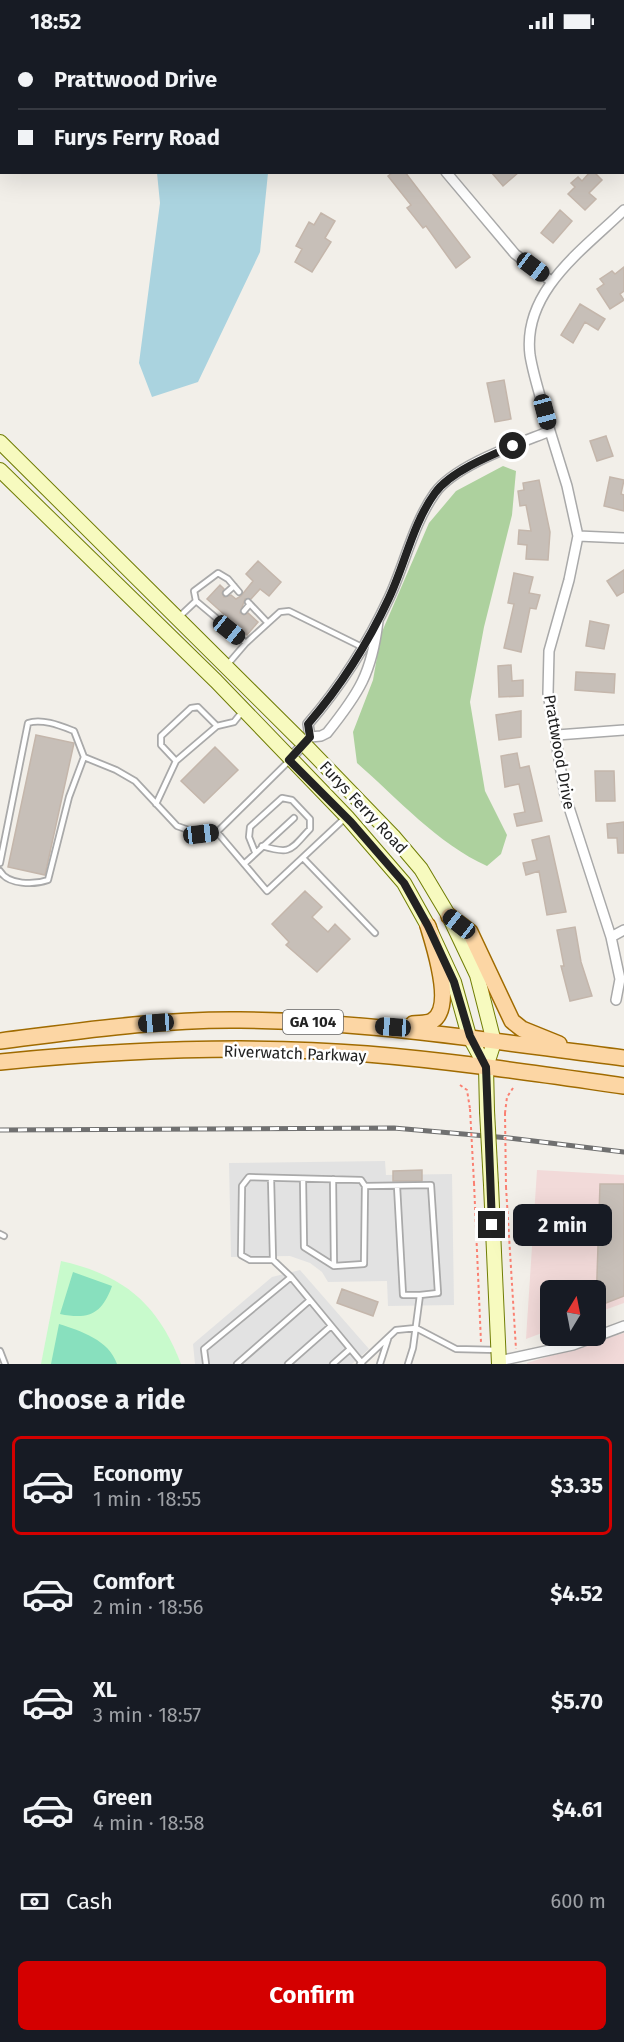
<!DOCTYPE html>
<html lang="en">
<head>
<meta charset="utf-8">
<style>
  :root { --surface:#171b24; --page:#242831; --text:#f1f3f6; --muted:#9ea1a6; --line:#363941; --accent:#d40000 }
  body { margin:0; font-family:"Fira Sans",sans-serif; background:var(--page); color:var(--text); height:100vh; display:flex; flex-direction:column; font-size:22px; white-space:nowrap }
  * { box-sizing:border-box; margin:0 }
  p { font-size:20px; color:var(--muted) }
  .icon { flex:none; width:33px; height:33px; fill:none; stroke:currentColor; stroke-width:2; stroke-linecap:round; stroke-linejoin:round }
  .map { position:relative; height:1322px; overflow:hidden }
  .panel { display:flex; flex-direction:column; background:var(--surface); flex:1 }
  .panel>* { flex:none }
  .hud { position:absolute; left:0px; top:0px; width:624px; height:132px; box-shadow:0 6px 24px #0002; display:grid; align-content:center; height:132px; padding:0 18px; background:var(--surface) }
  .needle { width:39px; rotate:10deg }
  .controls { position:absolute; left:540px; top:1238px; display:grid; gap:12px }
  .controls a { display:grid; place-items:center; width:66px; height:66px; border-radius:9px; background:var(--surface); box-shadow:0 6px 24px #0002; font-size:30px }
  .end { position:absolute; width:27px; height:27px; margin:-14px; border:8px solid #222; background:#fff; box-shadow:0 0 0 3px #fff }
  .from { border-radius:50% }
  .bubble { position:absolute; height:42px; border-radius:9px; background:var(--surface); box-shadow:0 6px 24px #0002; font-size:20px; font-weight:700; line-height:42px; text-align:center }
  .car { position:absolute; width:18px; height:36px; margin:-18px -9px; border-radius:8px; box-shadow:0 0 4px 2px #0007; background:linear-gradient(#222 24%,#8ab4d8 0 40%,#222 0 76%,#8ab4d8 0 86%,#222 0) }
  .hud b { display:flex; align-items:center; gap:21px; height:57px; font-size:22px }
  .hud b+b { border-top:2px solid var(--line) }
  .hud i { width:15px; height:15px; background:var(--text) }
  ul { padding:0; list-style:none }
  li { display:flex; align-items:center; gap:18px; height:99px; margin:0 12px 9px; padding:0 6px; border:3px solid transparent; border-radius:9px }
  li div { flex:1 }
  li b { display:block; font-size:22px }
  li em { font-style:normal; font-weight:700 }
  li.selected { border-color:var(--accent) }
  li>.icon { width:54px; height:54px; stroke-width:1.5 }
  h2 { padding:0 18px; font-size:27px; line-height:72px }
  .pay { display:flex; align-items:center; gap:15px; height:66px; padding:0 18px; font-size:22px }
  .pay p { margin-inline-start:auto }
  .cta { display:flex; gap:12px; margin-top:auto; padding:12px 18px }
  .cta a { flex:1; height:69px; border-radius:9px; background:var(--accent); color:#fff; font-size:24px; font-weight:700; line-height:69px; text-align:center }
  .status { display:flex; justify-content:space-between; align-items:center; height:42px; padding:0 30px; background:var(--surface); direction:ltr }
  .status svg { height:16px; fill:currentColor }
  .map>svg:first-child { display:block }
</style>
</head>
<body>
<div class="status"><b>18:52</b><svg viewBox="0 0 49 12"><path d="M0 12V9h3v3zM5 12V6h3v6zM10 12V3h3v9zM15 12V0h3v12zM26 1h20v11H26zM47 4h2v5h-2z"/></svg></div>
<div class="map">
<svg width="624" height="1322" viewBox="0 0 624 1322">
  <rect width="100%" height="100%" fill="#f2efe9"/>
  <path fill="#f2dad9" d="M537 1128 624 1133V1261L596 1271V1248H550V1288L526 1297Z
    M624 1291V1322H527V1321Z"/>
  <path fill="#add19e" d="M503 424 516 429 512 473 484 585 470 660 485 749 507 793 501 812 487 824C438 802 397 756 357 721L353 690 373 638 381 592 429 481 456 449Z"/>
  <path fill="#c8facc" d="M61 1219C124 1233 158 1262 181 1322H41Z"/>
  <path fill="#88e0be" d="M73 1230 112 1244C102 1272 89 1278 60 1272Z
    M59 1282C81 1289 109 1298 117 1322H51Z"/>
  <path fill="#e2e2e2" d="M385 1119 386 1133 452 1132 454 1263 388 1264 387 1239 328 1240 322 1230 310 1221 290 1214 231 1215 229 1121Z
    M300 1228 369 1307 352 1322H195L193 1302 272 1235Z"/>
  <path fill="#aad3df" d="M157 131H268L260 210 198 340 152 355 139 321 160 161Z"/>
  <path fill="#c7bfb8" stroke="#c4b6ab" stroke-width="1.5" d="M393 130H405L470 215 456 226 426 184 423 186 407 166 411 163 388 134Z
    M491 130H519L503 144Z
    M590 130H594L602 138 589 151 596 157 585 168 568 152 575 145 571 141 578 135 582 139Z
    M560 168 572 179 553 201 541 191Z
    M321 171 335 179 325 196 331 200 312 230 295 220 302 207 296 204 309 180 314 183Z
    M624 225V249L620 252 624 258 610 267 597 247 604 242 600 237 612 229 615 232Z
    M580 262 605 277 598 288 585 280 573 301 561 293Z
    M504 338 511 377 495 380 487 341Z
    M606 394 613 414 597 419 590 399Z
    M610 435 624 438 621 452 624 453V469L604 464Z
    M539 438 550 490 548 518 526 517 527 503 518 502 519 488 531 489 526 463 520 464 518 449 524 448 523 441Z
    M258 519 281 540 269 554 260 547 251 557H245L240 571 244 573 248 571 258 580 247 593 207 557 220 543 224 547 222 551 224 555 231 553 236 557 241 554 253 539 246 532Z
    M624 528V550L617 554 607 539Z
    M514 531 533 535 529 551 540 553 536 567 530 566 521 610 504 606 514 562 508 561Z
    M590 579 609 583 604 607 586 604Z
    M511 623 512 639 523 638V654L499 655 498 624Z
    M576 630 615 632 614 651 575 648Z
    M521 669V695L499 698 496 673Z
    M36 693 74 701 45 833 8 825Z
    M215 705 238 728 204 761 181 739Z
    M517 711 520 726 529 724 542 779 517 784 514 772 525 770 519 742 505 745 501 714Z
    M595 729H614L615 759H596Z
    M624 780V811H618L617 796H608L607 782Z
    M549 794 566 870 547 873 539 829 526 833 523 821 537 818 532 798Z
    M305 849 322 865 312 875 328 890 335 882 350 897 317 930 286 903 289 900 272 882Z
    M575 885 581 920 592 954 570 959 561 924H564L557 888Z
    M422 1128V1139H393V1129Z
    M600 1142H624V1254L596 1265Z
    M342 1247 378 1260 373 1274 337 1261Z"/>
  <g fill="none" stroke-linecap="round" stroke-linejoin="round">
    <g stroke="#a9a9a9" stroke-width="8">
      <path id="lane" d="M239 550 228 537 218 531 194 549 196 559 246 601 280 570 289 569 362 605
        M226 551 234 544
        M248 560 267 580
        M244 569 250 562
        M179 575 196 559
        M228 622 246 601
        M84 715 116 728 135 739 177 784 200 792 217 790 289 719
        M176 719 217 684
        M156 762 176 719 161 703V694L191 666 198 665 217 684 234 680 242 670
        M217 790 267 849 345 776
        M255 810 249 795 250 785 282 756 292 758 310 777V787C290 808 292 813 262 804
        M303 816 375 891
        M0 821 28 681C42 676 61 684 74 689L84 715 69 755 48 838C34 843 8 843 0 829
        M244 822 294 776
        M271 1136 273 1218
        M303 1137 304 1205 334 1224 364 1222 365 1144
        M333 1137 334 1224
        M397 1144 403 1253H420
        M0 1192 4 1194
        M291 1235 362 1321
        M0 1309 5 1322
        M206 1322 204 1307 291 1235 273 1218H250L241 1213 242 1144 249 1135 361 1138 365 1144 431 1143 438 1251 420 1253 413 1306 408 1322
        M237 1322 310 1258
        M288 1322 331 1284
        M333 1322 350 1307
        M360 1322 396 1288 416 1286 456 1307 498 1308
        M380 1322 388 1297"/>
    </g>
    <g stroke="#a9a9a9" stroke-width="12">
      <path id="street" d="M340 0 341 2
        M446 130 515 212 551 239
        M550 389C544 365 534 338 530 313 522 249 584 207 624 168
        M578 494 624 496
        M557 693 624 688
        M310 695 308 682C340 645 368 601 389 556 405 522 413 482 435 451 455 423 518 402 550 389L567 444 578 494 569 538 549 609 548 651 565 753 611 895 620 937 616 958
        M289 718 310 695 321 694 327 691C359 651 372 631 378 579
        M611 895 624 888
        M499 1319 573 1303 624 1284"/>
    </g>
    <g stroke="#707d05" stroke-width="16">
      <path id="secondary" d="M0 400 304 702 393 794 421 827 449 874 477 933 494 1000 486 1025 487 1069
        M0 428 216 639 347 775 404 841 428 884 454 940 469 994 486 1025
        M491 1143 499 1322"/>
    </g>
    <g stroke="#a06b00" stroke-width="18">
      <path id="primary" d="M449 874 470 890 512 979 522 987 559 1002
        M413 982C419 981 427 982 432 979 455 966 434 904 428 884
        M0 999C80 989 159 977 240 978 369 979 496 1000 624 1016
        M0 1020C121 1008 246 1002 367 1012 453 1019 539 1032 624 1044"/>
    </g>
    <path stroke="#fa8072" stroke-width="2" stroke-dasharray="3 3" stroke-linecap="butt" d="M460 1043 467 1048 470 1067
      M505 1071 507 1055 513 1046
      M474 1141 481 1300
      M506 1145 516 1307"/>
    <use href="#lane" stroke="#fff" stroke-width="4.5"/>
    <use href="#street" stroke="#fff" stroke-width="9"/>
    <use href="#secondary" stroke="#f7fabf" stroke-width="14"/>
    <use href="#primary" stroke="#fcd6a4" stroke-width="15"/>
    <g stroke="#707070" stroke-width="5">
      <path id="rail" d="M0 1088 394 1086 509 1096 624 1110"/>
    </g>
    <use href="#rail" stroke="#fff" stroke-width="3" stroke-dasharray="9" stroke-linecap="butt"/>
    <g stroke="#707d05" stroke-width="16" stroke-linecap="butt">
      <path id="secondary-bridge" d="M487 1069 491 1143"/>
    </g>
    <path stroke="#fa8072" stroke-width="2" stroke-dasharray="3 3" stroke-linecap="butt" d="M470 1067 474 1141
      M505 1071 506 1145"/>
    <use href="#secondary-bridge" stroke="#f7fabf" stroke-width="14"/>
  </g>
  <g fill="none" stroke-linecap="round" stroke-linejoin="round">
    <path stroke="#222" stroke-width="8" d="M492 1183 486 1025 470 994 454 940 428 884 404 841 351 780 289 718 310 695 308 682C340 645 368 601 389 556 405 522 413 481 435 451 450 430 489 414 513 404"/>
  </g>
  <g text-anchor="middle" stroke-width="5" stroke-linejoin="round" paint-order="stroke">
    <rect fill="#fff" stroke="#646464" stroke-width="1.5" x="283" y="968" width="60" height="24" rx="4.5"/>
    <g font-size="15" font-weight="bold" fill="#222">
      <text x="313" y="985">GA 104</text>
    </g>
    <g font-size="16" fill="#222" stroke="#fff">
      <text transform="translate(560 710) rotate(80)" y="6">Prattwood Drive</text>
      <text transform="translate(364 765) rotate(47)" y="6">Furys Ferry Road</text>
      <text transform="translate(295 1011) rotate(2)" y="6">Riverwatch Parkway</text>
    </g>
  </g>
</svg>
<div class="controls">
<a><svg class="needle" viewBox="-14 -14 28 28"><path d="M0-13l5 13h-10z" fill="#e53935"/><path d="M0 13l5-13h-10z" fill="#9ea1a6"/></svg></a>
</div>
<i class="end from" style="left:513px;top:404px"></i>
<i class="end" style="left:492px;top:1183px"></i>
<div class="bubble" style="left:513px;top:1162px;width:99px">2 min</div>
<i class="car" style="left:533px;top:225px;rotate:127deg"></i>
<i class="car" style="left:545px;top:370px;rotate:165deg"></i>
<i class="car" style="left:229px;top:588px;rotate:129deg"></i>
<i class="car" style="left:201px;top:792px;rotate:83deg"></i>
<i class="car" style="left:459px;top:882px;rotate:308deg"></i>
<i class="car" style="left:156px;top:981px;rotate:266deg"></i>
<i class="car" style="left:393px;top:985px;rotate:274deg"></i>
<div class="hud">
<b><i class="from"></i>Prattwood Drive</b>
<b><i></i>Furys Ferry Road</b>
</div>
</div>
<section class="panel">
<h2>Choose a ride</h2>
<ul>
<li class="selected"><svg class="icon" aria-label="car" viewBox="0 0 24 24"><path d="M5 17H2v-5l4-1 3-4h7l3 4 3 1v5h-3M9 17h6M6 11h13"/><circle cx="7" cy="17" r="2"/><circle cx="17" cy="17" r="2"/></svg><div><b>Economy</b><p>1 min · 18:55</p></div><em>$3.35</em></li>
<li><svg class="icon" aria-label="car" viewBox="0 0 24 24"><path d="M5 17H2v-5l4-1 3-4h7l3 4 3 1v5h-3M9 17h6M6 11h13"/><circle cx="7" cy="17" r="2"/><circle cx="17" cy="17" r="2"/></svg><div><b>Comfort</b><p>2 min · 18:56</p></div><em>$4.52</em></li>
<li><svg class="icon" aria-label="car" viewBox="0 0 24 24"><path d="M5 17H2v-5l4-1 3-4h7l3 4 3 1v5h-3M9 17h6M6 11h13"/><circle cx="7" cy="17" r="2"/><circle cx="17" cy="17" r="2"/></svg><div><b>XL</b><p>3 min · 18:57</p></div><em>$5.70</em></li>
<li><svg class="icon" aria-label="car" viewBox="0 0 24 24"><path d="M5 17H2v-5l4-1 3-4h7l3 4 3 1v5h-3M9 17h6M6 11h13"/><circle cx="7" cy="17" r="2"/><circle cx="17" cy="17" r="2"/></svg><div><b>Green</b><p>4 min · 18:58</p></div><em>$4.61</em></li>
</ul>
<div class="pay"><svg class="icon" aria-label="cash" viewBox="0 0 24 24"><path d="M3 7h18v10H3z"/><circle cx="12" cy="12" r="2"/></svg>Cash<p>600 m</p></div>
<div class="cta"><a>Confirm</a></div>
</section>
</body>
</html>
